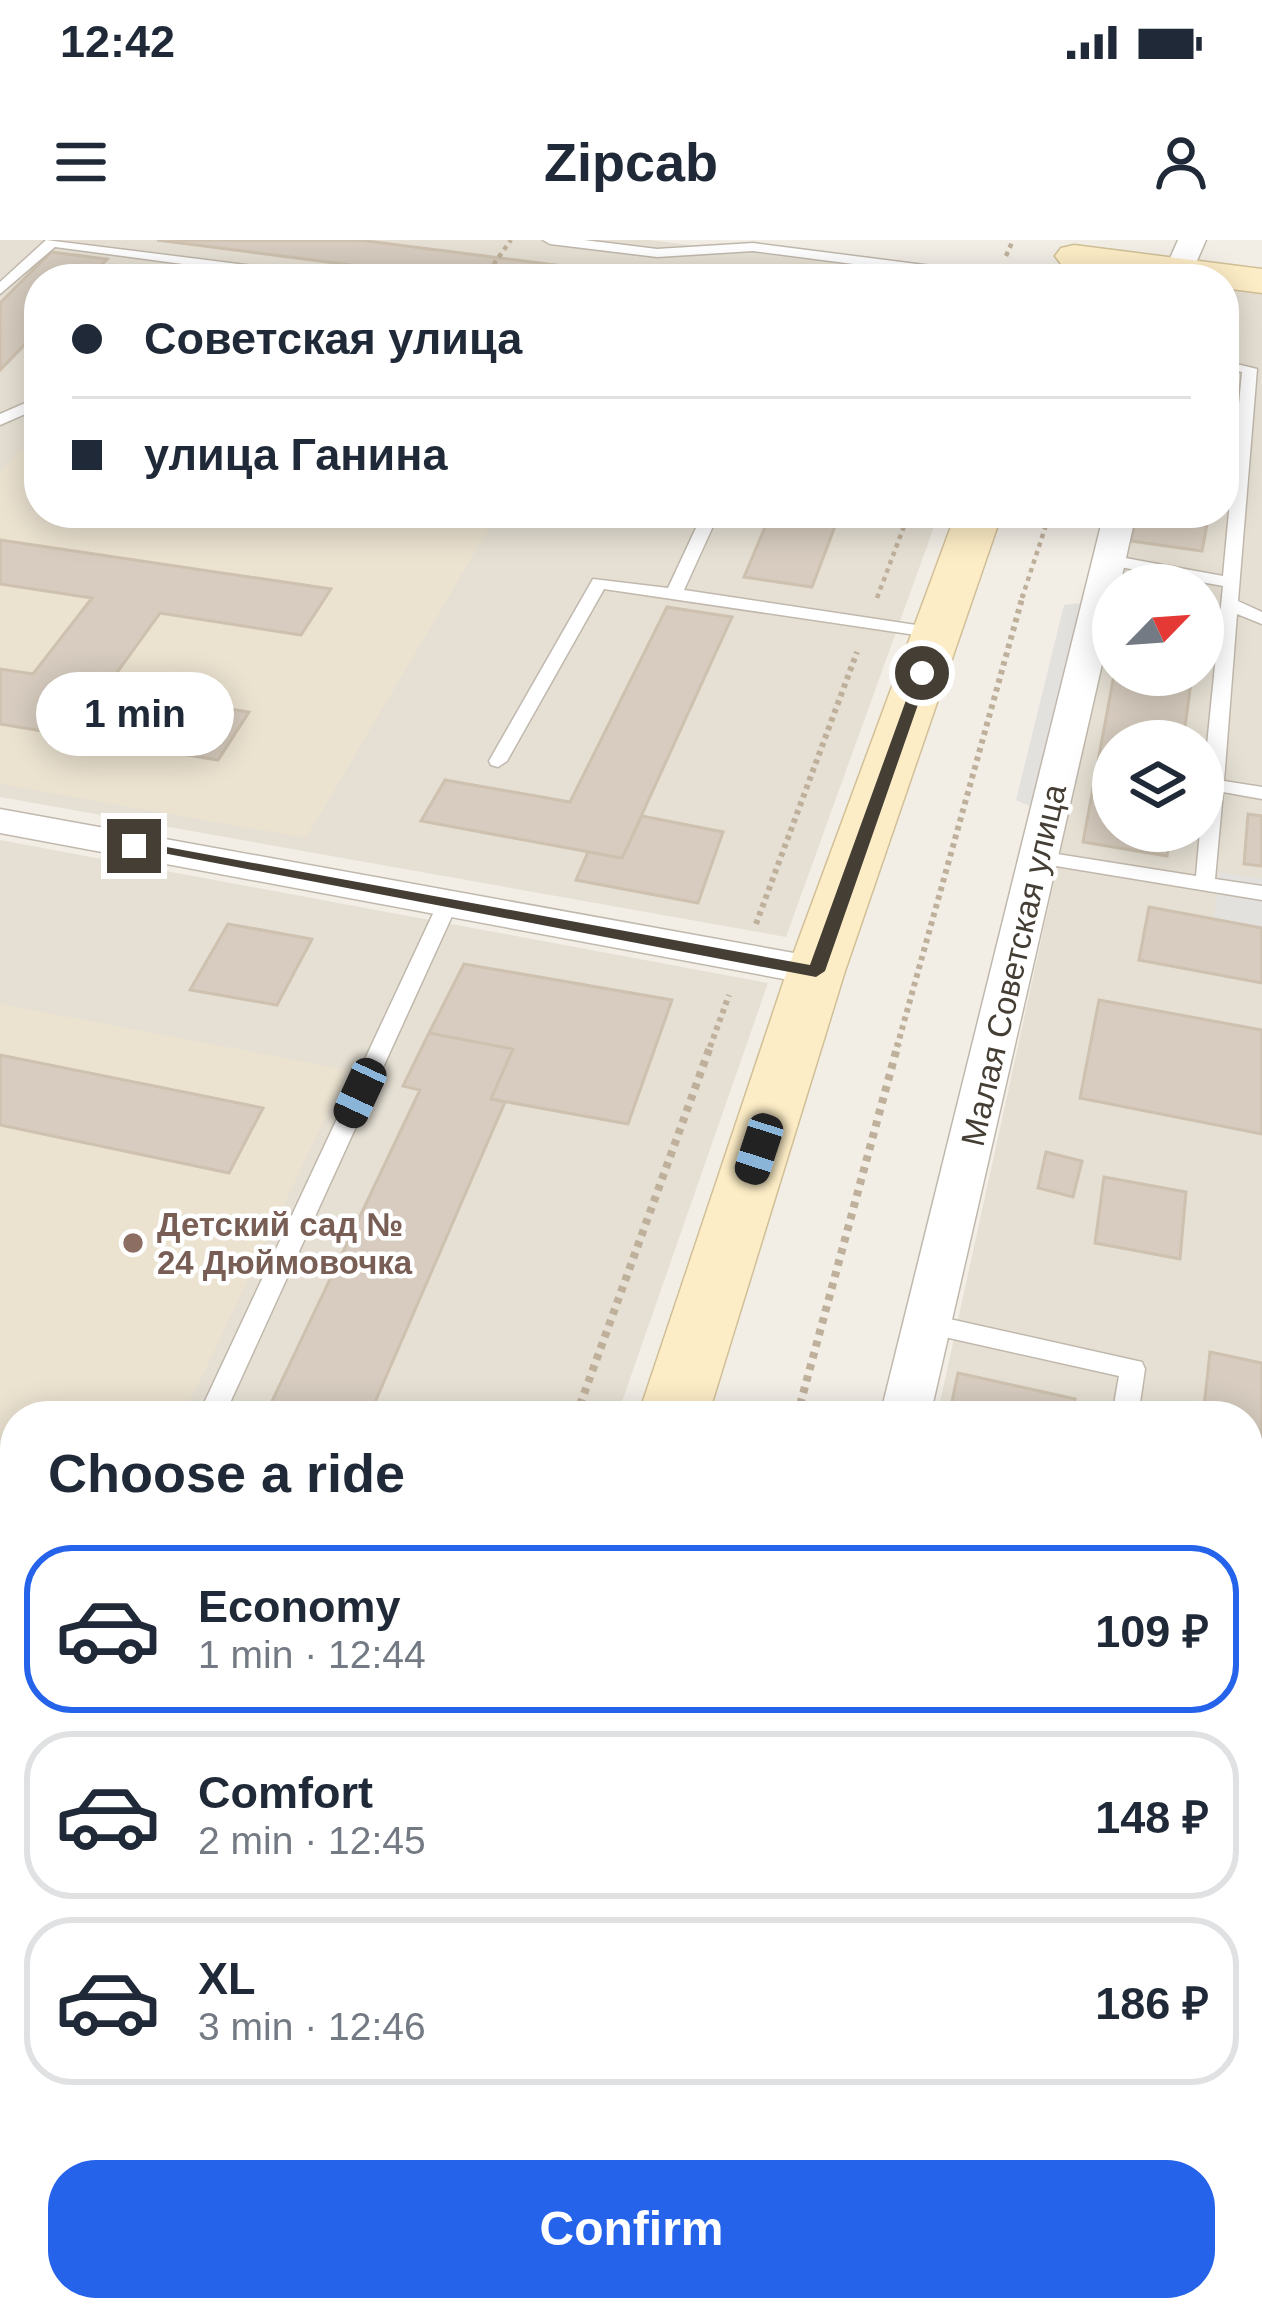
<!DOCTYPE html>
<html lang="en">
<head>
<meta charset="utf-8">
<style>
  :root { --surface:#fff; --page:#f2f2f3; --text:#1f2937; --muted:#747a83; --line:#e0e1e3; --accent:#2563eb }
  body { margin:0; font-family:Arial,sans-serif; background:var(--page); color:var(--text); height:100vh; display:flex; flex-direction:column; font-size:45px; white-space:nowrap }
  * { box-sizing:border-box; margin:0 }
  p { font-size:39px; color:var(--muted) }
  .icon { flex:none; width:66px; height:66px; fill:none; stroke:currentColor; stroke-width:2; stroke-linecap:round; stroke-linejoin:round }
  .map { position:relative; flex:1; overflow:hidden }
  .details { position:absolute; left:0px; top:1161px; width:1263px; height:921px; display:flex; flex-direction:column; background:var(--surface); border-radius:48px 48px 0 0; box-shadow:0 6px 30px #0003 }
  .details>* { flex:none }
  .hud { position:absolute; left:24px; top:24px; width:1215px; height:264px; border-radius:48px; box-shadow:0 6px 30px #0003; display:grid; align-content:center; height:264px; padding:0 48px; background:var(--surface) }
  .needle { width:78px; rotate:65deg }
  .controls { position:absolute; left:1092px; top:324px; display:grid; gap:24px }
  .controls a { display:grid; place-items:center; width:132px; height:132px; border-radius:50%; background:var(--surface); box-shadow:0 6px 30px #0003; font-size:60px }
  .end { position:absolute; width:54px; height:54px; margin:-27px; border:15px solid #453e35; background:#fff; box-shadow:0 0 0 6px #fff }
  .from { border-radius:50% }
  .bubble { position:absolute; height:84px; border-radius:42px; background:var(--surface); box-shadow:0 6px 30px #0003; font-size:39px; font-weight:700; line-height:84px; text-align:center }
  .car { position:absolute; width:36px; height:72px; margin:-36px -18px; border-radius:15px; box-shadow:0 0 9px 3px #0007; background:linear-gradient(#222 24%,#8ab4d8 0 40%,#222 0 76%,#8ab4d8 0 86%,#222 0) }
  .hud b { display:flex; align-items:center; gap:42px; height:114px; font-size:45px }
  .hud b+b { border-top:3px solid var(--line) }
  .hud i { width:30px; height:30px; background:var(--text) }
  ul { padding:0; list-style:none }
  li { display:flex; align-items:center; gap:36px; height:168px; margin:0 24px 18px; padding:0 24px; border:6px solid var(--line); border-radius:48px }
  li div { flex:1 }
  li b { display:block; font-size:45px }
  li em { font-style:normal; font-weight:700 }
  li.selected { border-color:var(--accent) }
  li>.icon { width:108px; height:108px; stroke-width:1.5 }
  h2 { padding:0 48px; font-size:54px; line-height:144px }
  .primary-button { display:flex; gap:24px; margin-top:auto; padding:24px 48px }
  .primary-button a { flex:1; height:138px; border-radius:48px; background:var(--accent); color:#fff; font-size:48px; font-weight:700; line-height:138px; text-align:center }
  .status { display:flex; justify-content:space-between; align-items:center; height:84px; padding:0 60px; background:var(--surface); direction:ltr }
  .status svg { height:33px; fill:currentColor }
  header { display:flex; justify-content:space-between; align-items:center; height:156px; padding:0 48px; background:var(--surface); font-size:54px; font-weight:700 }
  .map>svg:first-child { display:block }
</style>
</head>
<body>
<div class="status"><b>12:42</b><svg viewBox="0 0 49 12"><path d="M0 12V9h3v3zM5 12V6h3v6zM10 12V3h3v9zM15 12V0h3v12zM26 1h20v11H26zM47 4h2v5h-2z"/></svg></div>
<header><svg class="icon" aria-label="menu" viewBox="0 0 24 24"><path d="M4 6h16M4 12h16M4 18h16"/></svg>Zipcab<svg class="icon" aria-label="person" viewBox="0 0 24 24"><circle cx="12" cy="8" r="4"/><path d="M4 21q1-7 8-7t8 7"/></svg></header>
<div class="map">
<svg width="1262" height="2080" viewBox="0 0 1262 2080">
  <rect width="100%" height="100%" fill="#f2eee6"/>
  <path fill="#e6e0d4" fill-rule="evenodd" d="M0 0H650L963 39H39V273H939L786 697 0 557Z
    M1224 49 1262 54V2080H739L742 2067H1248V1176H937L1113 372V435H1203V345H1119L1135 273H1224ZM1113 501H1203V591H1113Z
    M0 600 768 743 617 1176H15V2067H308L303 2080H0Z"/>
  <path fill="#ebe2d0" d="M38 190 39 273H498L306 598 0 544V232Z
    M0 764 348 830 183 1176H15V1248L0 1245Z"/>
  <path fill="#e3e1de" d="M1090 362 1041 571 1016 560 1064 365Z
    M1219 632 1262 639V688L1214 679Z"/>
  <path fill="#d7ccbf" stroke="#cec1af" stroke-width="3" d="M157 0H359L666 39H459Z
    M51 12 107 19 88 39H39V90L0 130V63Z
    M771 273H840L812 347 744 337Z
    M1137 273H1209L1202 311 1131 301Z
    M0 300 331 349 301 395 160 373 105 449 249 472 218 520 0 484V429L33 434 92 358 0 344Z
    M667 367 732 377 622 618 421 581 445 540 570 562Z
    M1114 435H1192L1183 501H1113V591H1171L1167 616 1083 602Z
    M1248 574 1262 576V626L1244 624Z
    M642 576 723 592 698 663 576 640 588 612 622 618Z
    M1149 667 1262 688V743L1139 720Z
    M228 684 312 699 277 765 190 750Z
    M464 724 672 760 628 884 491 859 513 809 429 793Z
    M1099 760 1262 790V894L1080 858Z
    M429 793 513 809 491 859 505 862 369 1176H265L420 850 403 846Z
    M0 815 263 868 229 933 0 885Z
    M1046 912 1082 921 1073 957 1038 948Z
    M1104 937 1186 952 1180 1019 1095 1003Z
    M1210 1112 1262 1123V1221L1248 1218V1176H1203Z
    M958 1133 1075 1159 1072 1176H949Z
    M0 1395 15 1400V1522L0 1517Z
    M0 1630 15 1634V1678L4 1702 0 1701Z
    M15 1901V2067H110L105 2080H0V1934Z
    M779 2067H924L921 2080H776Z"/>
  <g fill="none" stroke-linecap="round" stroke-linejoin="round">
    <g stroke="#c0b8ac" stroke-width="3">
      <path id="lane" d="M46 0 327 35 334 39H296L55 7 0 54V42Z
        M543 0H584L657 9 753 3 1002 35 1009 39H969L753 11 657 17 550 4Z
        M1224 121 1257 129 1238 361 1262 372V384L1237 374 1224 541 1262 547V559L1223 552 1215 639 1262 646V660L1038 623 1028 617 1038 611 1196 636 1200 591H1203V545L1223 346 1109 325 1101 320 1109 315 1223 336 1242 132 1224 129Z
        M39 157V168L0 185V174Z
        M703 273H719L684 350 936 388 945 393 936 398 604 349 507 521 498 527 491 525 489 521 593 339 668 348Z
        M448 656 458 663 224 1176H198L438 663Z
        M927 1074 1142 1122 1145 1129 1138 1176H1112L1119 1136 918 1091 915 1084 918 1077Z
        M1248 1227 1262 1230V1252L1248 1249Z
        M0 1355 15 1359V1383L0 1379Z
        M15 1795V1847L11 1855 0 1860V1808L4 1800Z
        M962 2067H996L994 2080H960Z"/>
    </g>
    <g stroke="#c0b8ac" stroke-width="3">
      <path id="street" d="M1178 0H1206L1189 39H1161Z
        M1104 273H1136L1120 345H1113V376L930 1176H880Z
        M0 569 816 717 831 721 837 731 831 741 816 745 0 593Z
        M659 2067H727L724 2080H656Z"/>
    </g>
    <g stroke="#d1bf97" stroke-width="3">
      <path id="secondary" d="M1074 5 1262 29V53L1224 48V39H1160L1061 24 1055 16 1061 8Z
        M956 273H1002L845 731 708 1176H638L787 731Z
        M338 2067H432L428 2080H334Z"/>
    </g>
    <path stroke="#bfb09b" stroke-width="4.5" stroke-dasharray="4.5 4.5" stroke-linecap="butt" d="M1006 16 1013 0
      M483 39 511 0
      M877 358 909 273
      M1022 358 1050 273"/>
    <path stroke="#bfb09b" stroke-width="6" stroke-dasharray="4.5 4.5" stroke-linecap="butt" d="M756 684 857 412
      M710 807 729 755
      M897 807 1023 355"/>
    <path stroke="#bfb09b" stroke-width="8" stroke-dasharray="6 6" stroke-linecap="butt" d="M576 1176 711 804
      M797 1176 898 804"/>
    <path stroke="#bfb09b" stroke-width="9" stroke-dasharray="8 8" stroke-linecap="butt" d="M246 2080 251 2067
      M551 2080 555 2067"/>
    <use href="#lane" fill="#fff" fill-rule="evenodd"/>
    <use href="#street" fill="#fff" fill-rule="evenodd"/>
    <use href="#secondary" fill="#fdedc6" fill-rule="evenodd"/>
  </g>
  <path fill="#453e35" d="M917 430 929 433 825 731 816 737 126 606 134 601 810 725Z"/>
  <circle fill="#8d6e63" stroke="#fff" stroke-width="4.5" cx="133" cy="1003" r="12"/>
  <g text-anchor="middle" stroke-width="9" stroke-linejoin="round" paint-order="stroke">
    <g font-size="33" fill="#453e35" stroke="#fff">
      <text transform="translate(1013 725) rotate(-77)" y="12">Малая Советская улица</text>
    </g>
    <g font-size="33" font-weight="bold" fill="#785e54" stroke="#fff" text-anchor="start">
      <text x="157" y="996">Детский сад №<tspan x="157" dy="38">24 Дюймовочка</tspan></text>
    </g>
  </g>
</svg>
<div class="controls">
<a><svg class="needle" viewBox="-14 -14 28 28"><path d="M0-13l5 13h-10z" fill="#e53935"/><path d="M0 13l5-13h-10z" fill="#747a83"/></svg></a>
<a><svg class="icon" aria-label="layers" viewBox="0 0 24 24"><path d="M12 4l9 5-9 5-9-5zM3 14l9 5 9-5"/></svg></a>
</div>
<i class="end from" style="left:922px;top:433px"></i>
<i class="end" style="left:134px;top:606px"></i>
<div class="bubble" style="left:36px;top:432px;width:198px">1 min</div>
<i class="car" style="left:360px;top:853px;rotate:205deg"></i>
<i class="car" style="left:759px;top:909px;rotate:198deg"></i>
<div class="hud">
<b><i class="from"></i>Советская улица</b>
<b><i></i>улица Ганина</b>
</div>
<section class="details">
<h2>Choose a ride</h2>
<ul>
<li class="selected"><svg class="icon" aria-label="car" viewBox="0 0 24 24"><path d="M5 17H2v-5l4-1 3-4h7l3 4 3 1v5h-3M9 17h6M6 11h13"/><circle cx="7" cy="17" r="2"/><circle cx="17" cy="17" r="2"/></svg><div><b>Economy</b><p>1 min · 12:44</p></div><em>109 ₽</em></li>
<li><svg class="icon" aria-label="car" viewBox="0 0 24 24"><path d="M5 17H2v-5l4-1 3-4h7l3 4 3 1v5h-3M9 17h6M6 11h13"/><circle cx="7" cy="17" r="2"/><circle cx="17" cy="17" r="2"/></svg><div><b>Comfort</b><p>2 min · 12:45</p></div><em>148 ₽</em></li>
<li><svg class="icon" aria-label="car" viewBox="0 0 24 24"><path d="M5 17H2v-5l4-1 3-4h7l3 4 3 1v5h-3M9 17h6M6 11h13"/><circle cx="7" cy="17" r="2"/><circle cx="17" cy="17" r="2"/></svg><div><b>XL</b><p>3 min · 12:46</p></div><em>186 ₽</em></li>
</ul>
<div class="primary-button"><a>Confirm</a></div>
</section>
</div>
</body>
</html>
